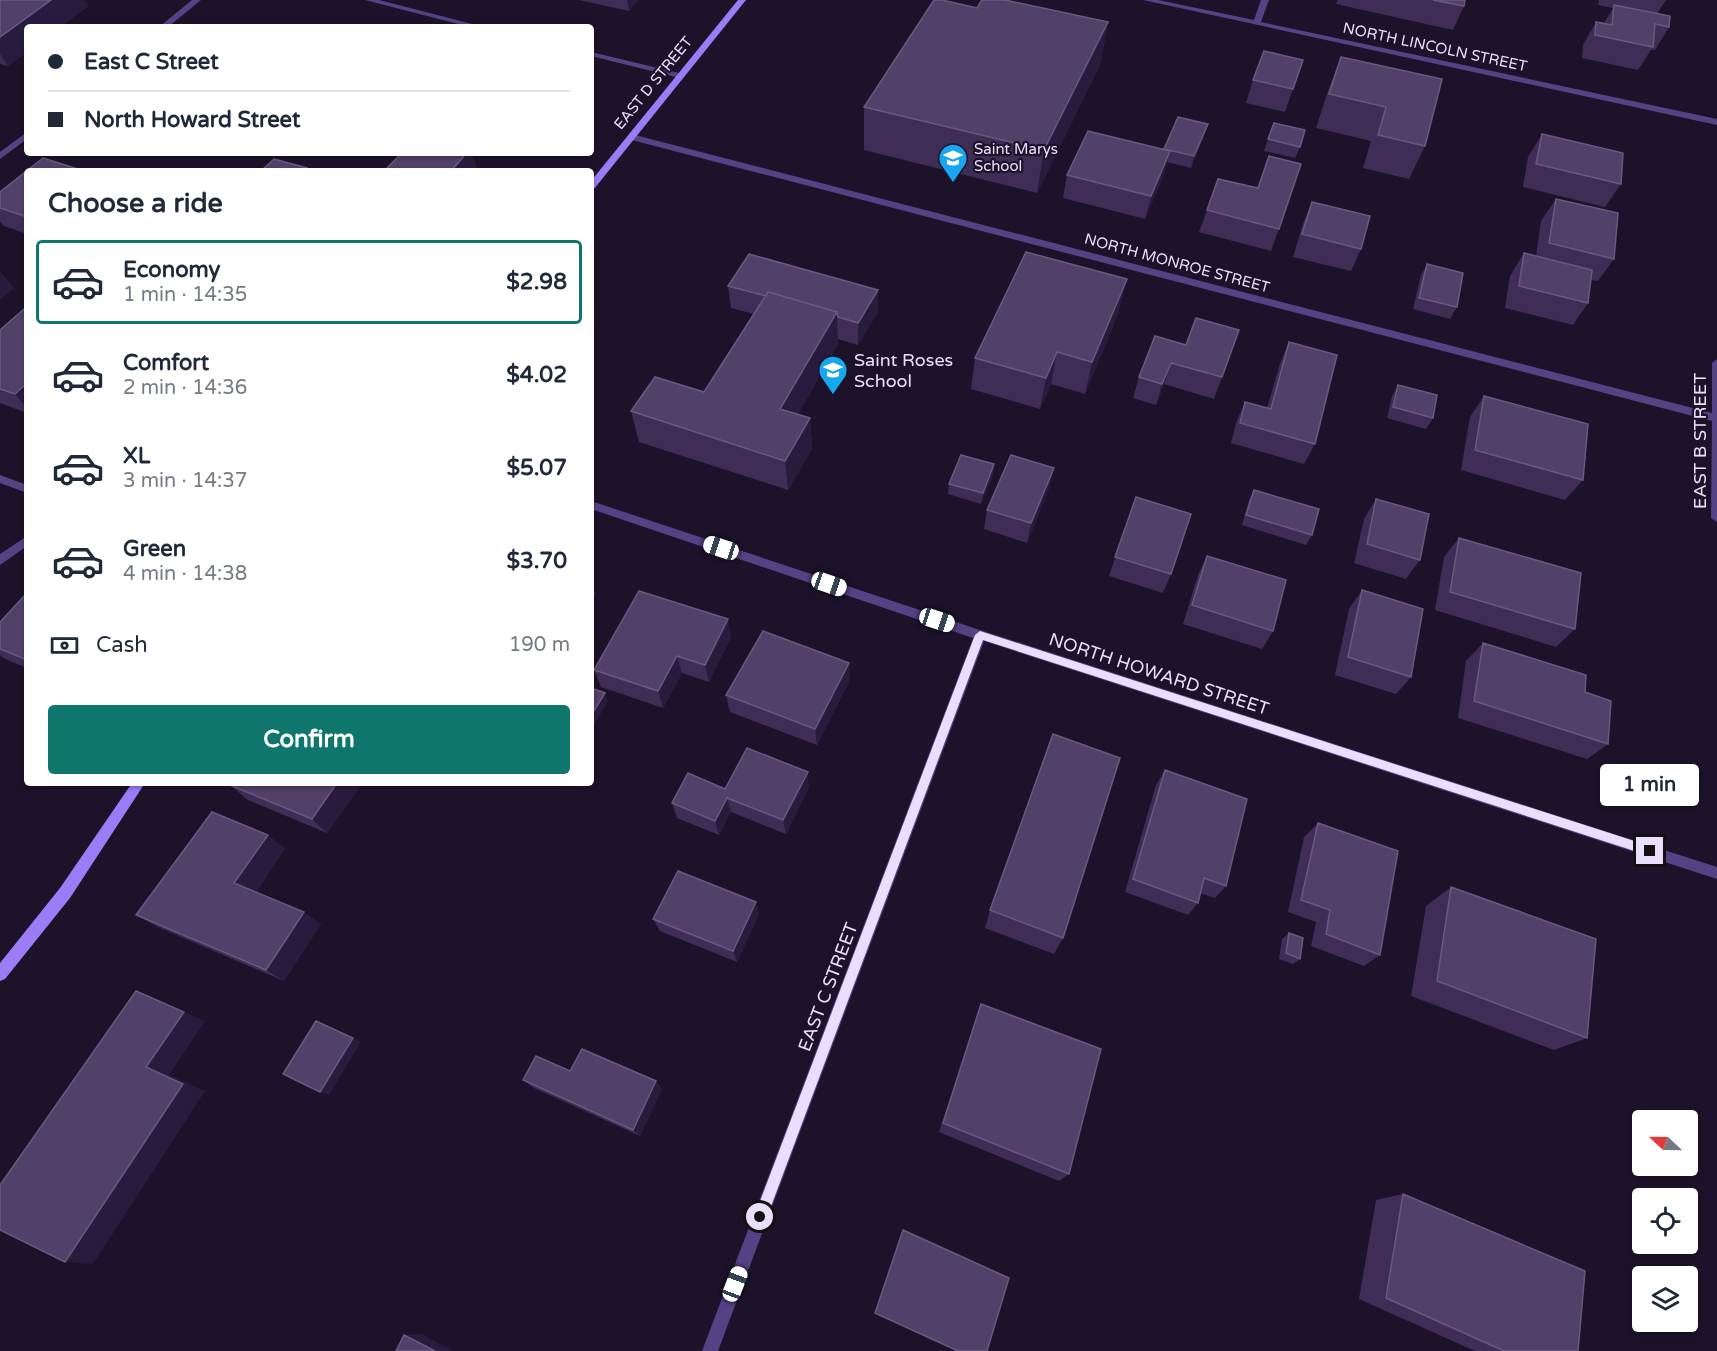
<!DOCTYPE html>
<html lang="en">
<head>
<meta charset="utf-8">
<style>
  :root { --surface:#fff; --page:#f6f6f7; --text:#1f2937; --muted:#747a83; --line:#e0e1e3; --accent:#0f766e }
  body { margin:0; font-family:"Varela Round",sans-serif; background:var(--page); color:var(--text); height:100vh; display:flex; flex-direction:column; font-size:22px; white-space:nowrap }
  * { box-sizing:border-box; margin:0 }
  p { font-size:20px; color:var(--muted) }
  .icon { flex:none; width:33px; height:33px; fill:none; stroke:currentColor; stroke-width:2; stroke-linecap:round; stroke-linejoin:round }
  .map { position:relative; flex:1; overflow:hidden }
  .drawer { position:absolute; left:24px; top:168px; width:570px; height:618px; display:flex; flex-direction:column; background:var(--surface); border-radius:6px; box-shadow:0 2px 4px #0004 }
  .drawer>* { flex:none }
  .banner { position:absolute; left:24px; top:24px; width:570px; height:132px; border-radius:6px; box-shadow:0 2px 4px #0004; display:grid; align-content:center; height:132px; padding:0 24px; background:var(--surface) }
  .needle { width:39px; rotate:292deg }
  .fabs { position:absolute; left:1632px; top:1110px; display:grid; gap:12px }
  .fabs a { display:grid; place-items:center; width:66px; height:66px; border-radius:6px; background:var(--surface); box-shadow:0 2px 4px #0004; font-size:30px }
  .end { position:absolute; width:27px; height:27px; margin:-14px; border:8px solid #e9defd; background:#111; box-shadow:0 0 0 3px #111 }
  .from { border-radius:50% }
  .bubble { position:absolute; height:42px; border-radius:6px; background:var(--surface); box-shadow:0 2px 4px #0004; font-size:20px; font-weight:700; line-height:42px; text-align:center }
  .car { position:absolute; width:18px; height:36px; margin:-18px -9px; border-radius:8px; box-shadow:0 0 4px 2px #0007; background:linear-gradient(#fff 24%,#345 0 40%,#fff 0 76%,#345 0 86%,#fff 0) }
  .banner b { display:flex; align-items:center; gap:21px; height:57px; font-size:22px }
  .banner b+b { border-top:2px solid var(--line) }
  .banner i { width:15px; height:15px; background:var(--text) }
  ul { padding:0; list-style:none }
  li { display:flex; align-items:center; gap:18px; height:84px; margin:0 12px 9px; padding:0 12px; border:3px solid transparent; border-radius:6px }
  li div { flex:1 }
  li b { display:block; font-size:22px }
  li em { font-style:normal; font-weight:700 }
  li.active { border-color:var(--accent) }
  li>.icon { width:54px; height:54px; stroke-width:1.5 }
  h2 { padding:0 24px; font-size:27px; line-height:72px }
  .pay { display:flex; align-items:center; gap:15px; height:66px; padding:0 24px; font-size:22px }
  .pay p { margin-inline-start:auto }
  .button { display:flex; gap:12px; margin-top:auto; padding:12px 24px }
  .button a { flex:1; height:69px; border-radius:6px; background:var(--accent); color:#fff; font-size:24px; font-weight:700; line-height:69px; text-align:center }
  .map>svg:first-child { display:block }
</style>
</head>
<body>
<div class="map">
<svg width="1717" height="1351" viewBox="0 0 1717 1351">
  <rect width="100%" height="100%" fill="#1c132a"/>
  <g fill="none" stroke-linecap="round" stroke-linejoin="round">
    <path fill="#544285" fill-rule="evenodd" d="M192 0H201L168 27H159Z
      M365 0H379L484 27H470Z
      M1143 0H1158L1254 20 1261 0H1269L1261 22 1717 119V125Z
      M591 52 683 74 684 76 680 78 591 56Z
      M27 132V139L0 159V152Z
      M631 134 1712 413V363L1717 359V522L1711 518 1712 421 628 139 627 137Z
      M0 475 27 485V493L0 483Z
      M591 501 980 630 1717 867V879L984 641 718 1351H702L973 638 591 509Z
      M27 536V546L0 565V554Z"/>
    <path fill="#9b7cf6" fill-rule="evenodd" d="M738 0H746L594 189 591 190V181Z
      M132 783H145L70 898 5 979 0 981V963L60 888Z"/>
  </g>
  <path fill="#3f2d56" d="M0 0 88 6 8 66 0 64Z
    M579 0H638L629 11Z
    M1338 0H1465L1464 6 1453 30 1336 4Z
    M1599 0H1666L1657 14 1669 27 1655 50H1651L1638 70 1582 58 1583 45 1596 22 1604 23 1613 8 1598 5Z
    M1108 22 1100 65 1037 193 864 150V107Z
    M1341 57 1425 146 1409 179 1363 168 1371 141 1316 128 1328 91Z
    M1303 60 1285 112 1246 103 1253 80Z
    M1274 123 1300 147 1295 158 1264 151Z
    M1542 134 1621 184 1605 207 1523 187 1528 157Z
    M1204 136 1191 168 1167 162 1164 174 1145 219 1063 198 1067 175 1164 149Z
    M27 171V234L4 226 0 221V192Z
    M1556 199 1614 259 1598 281 1591 280 1588 303 1573 325 1505 308 1510 276 1524 253 1536 256 1541 221Z
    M1312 202 1361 249 1351 271 1293 257 1303 224Z
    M1207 210 1279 229 1271 251 1199 232Z
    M1427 264 1457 307 1450 319 1413 309 1421 275Z
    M728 286 878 290V312L858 345 838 339V344L798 414 810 418 812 449 788 490 639 442 631 411 704 392 754 314 731 308Z
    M27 310V413L0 403V330Z
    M1119 311 1085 394 1051 384 1040 409 971 389 975 358Z
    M1155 336 1222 377 1214 399 1164 384 1156 405 1133 398 1139 377Z
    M1289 342 1315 444 1304 464 1231 443 1236 423 1245 402 1267 408 1280 364Z
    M1398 385 1433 418 1426 429 1387 418 1392 396Z
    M1484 396 1583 480 1565 500 1461 470 1470 417Z
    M994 464 993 475 981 504 948 494 949 484Z
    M1054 468 1049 488 1027 543 984 529 987 510Z
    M1254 490 1312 535 1306 545 1242 525 1249 500Z
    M1136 497 1171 574 1163 593 1109 576Z
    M1376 499 1420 560 1406 579 1354 563 1364 519Z
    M1459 538 1575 629 1556 647 1435 610 1444 557Z
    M1207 556 1273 631 1262 649 1183 624 1198 575Z
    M1362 590 1411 677 1396 694 1335 675 1349 609Z
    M27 593V668L5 659 0 655V622Z
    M731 637 709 682 682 673 663 708 601 687 594 670Z
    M1483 643 1585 692 1608 744 1587 759 1458 718 1466 661Z
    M849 663 850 680 817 745 730 712 726 695Z
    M1165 770 1226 886 1215 898 1200 893 1198 903 1188 915 1125 892 1156 785Z
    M231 783H362L327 833 248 800 230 785Z
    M809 787 786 834 731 812 719 835 677 818 672 803 725 789Z
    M1318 823 1380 955 1364 966 1311 946 1316 922 1288 912 1304 837Z
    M285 848 256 892 321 924 284 981 158 927 136 915Z
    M1451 887 1587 1038 1554 1050 1411 996 1426 906Z
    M990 910 1063 938 1054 954 985 928Z
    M759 914 737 962 660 931 653 919Z
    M1289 933 1300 959 1293 964 1279 959 1282 939Z
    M981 1004 1069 1174 1059 1181 939 1132 976 1018Z
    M570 1071 656 1081 662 1089 640 1136 534 1088 523 1080Z
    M1403 1194 1578 1351H1475L1359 1299 1376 1200Z"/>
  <path fill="#291b3d" d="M51 0H84L88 6 60 27H27V52L8 66 0 54V37Z
    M627 0H638L629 11Z
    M1108 22 1100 65 1037 193 1044 150Z
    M1208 124 1204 136 1191 168 1194 156Z
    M1170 151 1164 174 1145 219 1151 196Z
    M467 153H472L478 171H451Z
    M0 271 14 288 0 300Z
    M1127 279 1119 311 1085 394 1092 362Z
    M878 290V312L858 345V323Z
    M837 312 838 344 783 440 780 409Z
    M1057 352 1051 384 1040 409 1046 378Z
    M1171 363 1164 384 1156 405 1162 384Z
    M27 383V408L15 394Z
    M810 418 812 449 788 490 785 461Z
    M994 464 993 475 981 504 983 493Z
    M1054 468 1049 488 1027 543 1031 523Z
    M591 581 596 594 591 602Z
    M728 619 731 637 709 682 705 665Z
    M677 656 682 673 663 708 658 691Z
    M849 663 850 680 817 745 815 729Z
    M605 693 608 701 591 730V716Z
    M808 772 809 787 786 834 783 820Z
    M337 783H362L327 833 312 819Z
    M727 798 731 812 719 835 715 821Z
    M268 835 285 848 253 896 234 883Z
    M756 902 759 914 737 962 733 951Z
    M304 912 321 924 284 981 266 970Z
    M184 1012 205 1021 169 1075 205 1091 93 1264 65 1262 146 1067Z
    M353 1038 361 1042 329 1095 320 1092Z
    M656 1081 662 1089 640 1136 633 1130Z
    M421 1334 453 1351H435L404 1335Z"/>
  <path fill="#514068" stroke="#69597f" stroke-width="1.5" d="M0 0H51L0 37Z
    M934 0H942L977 8 982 0H1005L1108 22 1044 150 864 107Z
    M1433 0H1465L1464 6Z
    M1614 5 1670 16 1669 27 1655 24 1653 47 1595 35 1596 22 1612 25Z
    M1264 51 1303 60 1293 89 1253 80Z
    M1341 57 1442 79 1425 146 1378 135 1386 107 1329 94Z
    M1178 117 1208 124 1194 156 1164 149Z
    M1274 123 1305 130 1300 147 1268 139Z
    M1088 131 1170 151 1151 196 1067 175Z
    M1542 134 1623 153 1621 184 1536 164Z
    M402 153H467L451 171H384Z
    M1269 156 1301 164 1279 229 1207 210 1218 179 1258 188Z
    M43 158 84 171H27V217L0 208V192Z
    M274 159 307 168 304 171H261Z
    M1556 199 1618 213 1614 259 1549 243Z
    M1312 202 1370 216 1361 249 1302 234Z
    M1026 252 1127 279 1092 362 1057 352 1046 378 975 358Z
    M1524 253 1592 270 1588 303 1519 286Z
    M749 254 878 290 858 323 838 317 837 312 768 292 766 296 728 286Z
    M1427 264 1463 273 1457 307 1419 298Z
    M768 292 837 312 780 409 810 418 785 461 631 411 655 377 704 392Z
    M24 309 27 310V383L15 394 0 389V330Z
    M1196 318 1239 330 1222 377 1171 363 1162 384 1139 377 1155 336 1186 345Z
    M1289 342 1337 355 1315 444 1240 423 1245 402 1271 409Z
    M1398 385 1437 395 1433 418 1393 407Z
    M1484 396 1588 424 1583 480 1475 450Z
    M961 455 994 464 983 493 949 484Z
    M1011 455 1054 468 1031 523 987 510Z
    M1254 490 1319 509 1312 535 1246 515Z
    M1136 497 1191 514 1171 574 1115 557Z
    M1376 499 1429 514 1420 560 1367 544Z
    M1459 538 1581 573 1575 629 1450 592Z
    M1207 556 1286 580 1273 631 1192 605Z
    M1362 590 1423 609 1411 677 1348 657Z
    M639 591 728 619 705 665 677 656 658 691 594 670Z
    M27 593V660L0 649V622Z
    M763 631 849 663 815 729 726 695Z
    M1483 643 1586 675 1585 692 1611 701 1608 744 1474 701Z
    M591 688 605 693 591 716Z
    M1053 734 1120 758 1063 938 990 910Z
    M747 748 808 772 783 820 727 798 715 821 672 803 688 773 725 789Z
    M1165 770 1247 799 1226 886 1204 878 1198 903 1133 879Z
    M231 783H337L312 819 230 785Z
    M212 812 268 835 234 883 304 912 266 970 136 915Z
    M1318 823 1398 851 1380 955 1326 934 1330 910 1301 900Z
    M678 871 756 902 733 951 653 919Z
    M1451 887 1596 939 1587 1038 1437 981Z
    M1289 933 1303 938 1300 959 1286 953Z
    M136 991 184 1012 146 1067 183 1084 65 1262 0 1230V1185Z
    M981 1004 1101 1049 1069 1174 943 1123Z
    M316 1021 353 1038 320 1092 283 1074Z
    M582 1049 656 1081 633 1130 523 1080 536 1056 570 1071Z
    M1403 1194 1585 1271 1578 1351H1504L1386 1298Z
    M903 1230 1009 1278 987 1351H958L875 1313Z
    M404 1335 435 1351H396Z"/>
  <path fill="#e9defd" d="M980 631 1650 846 1655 851 1650 856 983 640 767 1217 760 1223 754 1217 975 635Z"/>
  <defs>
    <g id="school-pin" transform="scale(1.5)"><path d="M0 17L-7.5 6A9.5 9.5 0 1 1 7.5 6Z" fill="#18a7ee" stroke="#1c132a"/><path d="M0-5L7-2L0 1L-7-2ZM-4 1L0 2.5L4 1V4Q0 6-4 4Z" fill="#fff"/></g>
  </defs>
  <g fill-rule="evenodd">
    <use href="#school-pin" x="953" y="158"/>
    <use href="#school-pin" x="833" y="370"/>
  </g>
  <g text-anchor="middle" stroke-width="4.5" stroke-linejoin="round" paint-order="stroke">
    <g font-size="15" fill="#e9defd" stroke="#1c132a">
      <text transform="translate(1435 47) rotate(12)" y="5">NORTH LINCOLN STREET</text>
      <text transform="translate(653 83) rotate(-51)" y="5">EAST D STREET</text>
      <text transform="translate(1177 263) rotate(15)" y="5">NORTH MONROE STREET</text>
    </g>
    <g font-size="15" fill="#e9defd" stroke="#1c132a" text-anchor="start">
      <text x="974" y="154">Saint Marys<tspan x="974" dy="17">School</tspan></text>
    </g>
    <g font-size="18" fill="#e9defd" stroke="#1c132a" text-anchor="start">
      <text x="854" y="366">Saint Roses<tspan x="854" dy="21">School</tspan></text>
    </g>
    <g font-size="18" fill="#e9defd" stroke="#1c132a">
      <text transform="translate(1700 441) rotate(-90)" y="6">EAST B STREET</text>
      <text transform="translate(1159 674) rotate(18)" y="6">NORTH HOWARD STREET</text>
      <text transform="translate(828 987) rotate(-69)" y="6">EAST C STREET</text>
    </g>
  </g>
</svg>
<div class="fabs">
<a><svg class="needle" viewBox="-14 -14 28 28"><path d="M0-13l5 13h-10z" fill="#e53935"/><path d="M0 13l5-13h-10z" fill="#747a83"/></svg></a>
<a><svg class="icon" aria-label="locate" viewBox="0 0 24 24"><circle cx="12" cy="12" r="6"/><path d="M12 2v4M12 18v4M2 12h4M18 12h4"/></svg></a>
<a><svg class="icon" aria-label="layers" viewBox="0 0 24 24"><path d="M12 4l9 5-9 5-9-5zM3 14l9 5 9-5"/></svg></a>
</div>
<i class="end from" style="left:760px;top:1217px"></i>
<i class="end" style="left:1650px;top:851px"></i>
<div class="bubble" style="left:1600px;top:764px;width:99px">1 min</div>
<i class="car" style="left:721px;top:548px;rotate:288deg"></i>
<i class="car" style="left:829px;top:584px;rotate:109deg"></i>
<i class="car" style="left:937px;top:620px;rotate:108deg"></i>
<i class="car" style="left:735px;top:1284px;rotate:21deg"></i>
<div class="banner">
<b><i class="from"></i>East C Street</b>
<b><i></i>North Howard Street</b>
</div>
<section class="drawer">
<h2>Choose a ride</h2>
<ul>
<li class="active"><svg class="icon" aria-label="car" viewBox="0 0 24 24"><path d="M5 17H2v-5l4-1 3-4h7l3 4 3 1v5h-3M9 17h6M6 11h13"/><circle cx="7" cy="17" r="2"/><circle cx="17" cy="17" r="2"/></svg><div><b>Economy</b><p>1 min · 14:35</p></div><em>$2.98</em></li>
<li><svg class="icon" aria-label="car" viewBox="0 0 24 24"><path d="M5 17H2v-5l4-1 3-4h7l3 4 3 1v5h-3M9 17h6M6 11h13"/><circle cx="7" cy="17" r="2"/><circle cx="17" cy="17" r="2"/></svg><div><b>Comfort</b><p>2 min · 14:36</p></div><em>$4.02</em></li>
<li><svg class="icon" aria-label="car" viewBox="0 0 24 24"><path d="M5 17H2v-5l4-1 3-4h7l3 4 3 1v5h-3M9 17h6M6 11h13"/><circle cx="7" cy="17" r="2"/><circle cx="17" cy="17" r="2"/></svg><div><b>XL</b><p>3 min · 14:37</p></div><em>$5.07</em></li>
<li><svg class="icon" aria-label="car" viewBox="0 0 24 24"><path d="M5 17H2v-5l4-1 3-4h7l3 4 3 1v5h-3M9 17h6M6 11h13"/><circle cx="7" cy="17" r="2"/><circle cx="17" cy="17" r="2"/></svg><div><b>Green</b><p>4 min · 14:38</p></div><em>$3.70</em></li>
</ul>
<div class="pay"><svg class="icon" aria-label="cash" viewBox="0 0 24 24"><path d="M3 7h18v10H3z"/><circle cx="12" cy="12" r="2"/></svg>Cash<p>190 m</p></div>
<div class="button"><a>Confirm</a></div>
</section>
</div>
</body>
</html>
